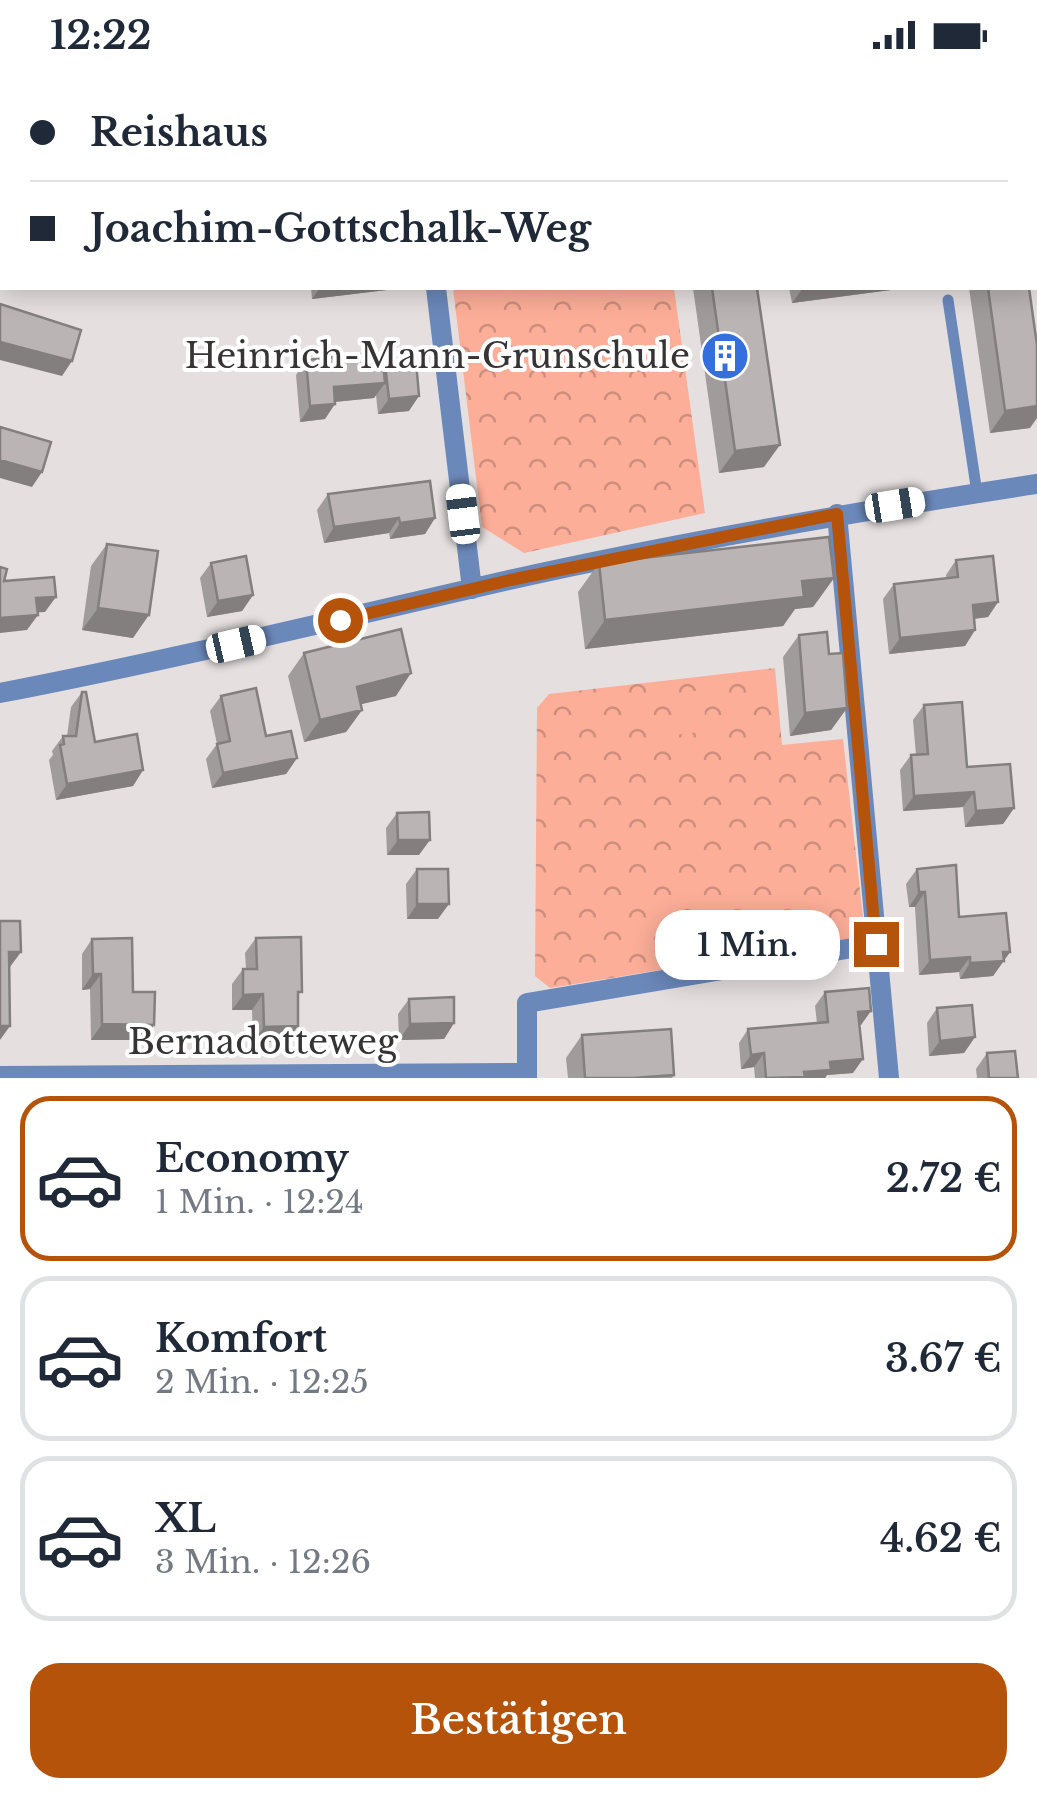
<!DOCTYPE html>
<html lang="de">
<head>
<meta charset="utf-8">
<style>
  :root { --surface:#fff; --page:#f6f6f7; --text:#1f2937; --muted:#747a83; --line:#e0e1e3; --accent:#b45309 }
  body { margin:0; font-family:"Libre Baskerville",serif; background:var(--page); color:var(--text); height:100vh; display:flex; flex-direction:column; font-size:38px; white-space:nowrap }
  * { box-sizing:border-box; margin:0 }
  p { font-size:32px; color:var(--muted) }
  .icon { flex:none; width:55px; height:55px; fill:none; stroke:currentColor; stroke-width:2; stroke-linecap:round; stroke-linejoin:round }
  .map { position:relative; height:1008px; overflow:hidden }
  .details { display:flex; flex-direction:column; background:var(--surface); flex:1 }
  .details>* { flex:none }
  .guide { position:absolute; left:0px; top:0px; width:1038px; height:220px; box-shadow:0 5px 25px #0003; display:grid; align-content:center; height:220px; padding:0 30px; background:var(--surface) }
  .end { position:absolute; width:45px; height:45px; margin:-22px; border:12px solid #b45309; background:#fff; box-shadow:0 0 0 5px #fff }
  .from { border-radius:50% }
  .bubble { position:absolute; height:70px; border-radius:30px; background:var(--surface); box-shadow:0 5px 25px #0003; font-size:32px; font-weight:600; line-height:70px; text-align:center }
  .car { position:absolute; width:30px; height:60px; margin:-30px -15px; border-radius:12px; box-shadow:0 0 8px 2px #0007; background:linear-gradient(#fff 24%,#345 0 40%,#fff 0 76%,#345 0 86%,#fff 0) }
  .guide b { display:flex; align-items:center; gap:35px; height:95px; font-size:38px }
  .guide b+b { border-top:2px solid var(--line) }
  .guide i { width:25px; height:25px; background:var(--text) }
  ul { padding:18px 0 0; list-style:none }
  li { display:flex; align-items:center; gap:30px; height:165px; margin:0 20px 15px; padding:0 10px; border:5px solid var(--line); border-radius:30px }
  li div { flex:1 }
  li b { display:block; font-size:38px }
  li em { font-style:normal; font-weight:600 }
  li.current { border-color:var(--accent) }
  li>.icon { width:90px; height:90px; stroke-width:1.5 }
  .button { display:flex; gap:20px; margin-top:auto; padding:20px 30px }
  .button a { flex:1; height:115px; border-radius:30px; background:var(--accent); color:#fff; font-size:40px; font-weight:600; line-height:115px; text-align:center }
  .status { display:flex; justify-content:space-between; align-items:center; height:70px; padding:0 50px; background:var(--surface); direction:ltr }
  .status svg { height:28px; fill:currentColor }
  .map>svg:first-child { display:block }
</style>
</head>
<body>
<div class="status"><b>12:22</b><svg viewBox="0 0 49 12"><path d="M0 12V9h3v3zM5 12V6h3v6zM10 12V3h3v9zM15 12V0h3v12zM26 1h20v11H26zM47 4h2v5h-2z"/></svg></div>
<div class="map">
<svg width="1037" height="1008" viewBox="0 0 1037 1008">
  <defs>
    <pattern id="forest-crowns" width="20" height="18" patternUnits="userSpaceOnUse" patternTransform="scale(2.5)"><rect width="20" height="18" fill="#fcae98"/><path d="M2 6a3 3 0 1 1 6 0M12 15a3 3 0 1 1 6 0" fill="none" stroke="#cd8e7d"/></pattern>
  </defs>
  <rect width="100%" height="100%" fill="#e5e0df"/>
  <path fill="url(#forest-crowns)" d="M453 218H674L705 443 524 483 482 457Z
    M775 598 782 675 843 669 864 856 849 869 550 918 535 906 537 638 549 624Z"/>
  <path fill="#fcae98" d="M702 620 707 661 675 665 670 624Z"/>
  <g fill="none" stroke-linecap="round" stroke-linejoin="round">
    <path stroke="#6b88ba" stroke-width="11" d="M948 230 977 423"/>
    <path stroke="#6b88ba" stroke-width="20" d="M411 0V2
      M13 2 14 0
      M0 45 2 37
      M436 218 472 519
      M837 444 889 1008
      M0 623C171 590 339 549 509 510 684 471 860 441 1037 414
      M0 1006 527 1003
      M527 1008V933L876 874"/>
  </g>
  <path fill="#a09c9b" d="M311 218H396L395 219 312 229Z
    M693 218H757L764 397 719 403Z
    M789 218H906L792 233Z
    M969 218H1029L1030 358 990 363Z
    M306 290 383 296 385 294 409 341 378 344 376 325 374 328 335 332 325 349 300 352 296 305Z
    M328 424 435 448 425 464 390 469 389 463 324 473 317 440Z
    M107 474 133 568 82 560 91 496Z
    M956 490 998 532 988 547 974 549 975 560 965 576 889 584 883 529 894 514 946 508V505Z
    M211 493 253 525 242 541 207 547 200 508Z
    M599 493 834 508 813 537 795 539 783 556 585 579 578 522Z
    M799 565 829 584 847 638 831 660 790 666 783 587Z
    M304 583 396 626 361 634 362 640 346 662 304 672 288 606Z
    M82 622 95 672 143 700 133 716 56 730 49 690 53 685 52 681 63 666H67L71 637Z
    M221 626 266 666 297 688 286 704 212 718 206 689 217 674 210 641Z
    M924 635 967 697 1014 738 1003 754 965 757 963 737 903 741 900 700 911 685H916L913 650Z
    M397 743 419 785H387L386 758Z
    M417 799 438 849H407L406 814Z
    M917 799 959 847 1010 882 993 906 960 909 959 902 919 905 915 837H909L906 814Z
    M256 868 298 929 288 971 253 972 252 940H232V914L243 899H246L245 883Z
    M92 869 133 922 144 970H91L90 919 82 920V884Z
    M825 922 861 955H859L853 1003 827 1005 825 1008H755L754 997 741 999 739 973 748 959 817 953 815 936Z
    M409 929 454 953 444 969 399 970 398 944Z
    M937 938 975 967 964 983 929 986 927 953Z
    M582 965 674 1005 672 1008H568L566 988Z
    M987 983 1018 1008H977L976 999Z"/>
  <path fill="#827f7e" d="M55 0H100L109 2H53Z
    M290 0H337L336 2H288Z
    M320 218H396L395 219 312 229Z
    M803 218H906L792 233Z
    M0 272 72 291 62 306 0 290Z
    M385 313 374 328 323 333 334 317Z
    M419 326 409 341 378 344 389 329Z
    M335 334 325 349 300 352 310 336Z
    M1037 336V348L1030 358 990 363 1005 341Z
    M780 375 764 397 719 403 735 381Z
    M0 390 42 402 32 417 0 408Z
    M399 448 389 463 324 473 334 457Z
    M435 448 425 464 390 469 400 453Z
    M834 508 813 537 795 539 783 556 585 579 605 550 802 511Z
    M253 525 242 541 207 547 218 531Z
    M56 527 45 542 26 543 36 528Z
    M998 532 988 547 962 550 973 535Z
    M98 538 149 545 133 568 82 560Z
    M38 545 27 560 0 563V548Z
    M975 560 965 576 889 584 900 568Z
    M411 603 396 626 341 639 357 617Z
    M847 638 831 660 790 666 805 643Z
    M362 640 346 662 304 672 320 650Z
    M297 688 286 704 212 718 223 703Z
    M143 700 133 716 56 730 67 714Z
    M974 722 963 737 903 741 914 726Z
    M1014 738 1003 754 965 757 976 741Z
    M398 770H430L419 785H387Z
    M919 822H925L915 837H909Z
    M417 834H449L438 849H407Z
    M9 882H21L10 897 0 898Z
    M1003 882H1010L993 906 960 909 970 893Z
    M970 887 959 902 919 905 930 890Z
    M93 904H101L90 919 82 920Z
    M263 924 252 940H232L243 925Z
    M871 941 861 955 848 956 858 942Z
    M454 953 444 969 399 970 410 954Z
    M102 954 154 955 144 970H91Z
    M0 956H10L0 970Z
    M298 956 288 971 253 972 264 957Z
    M975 967 964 983 929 986 940 971Z
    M764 983 754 997 741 999 751 985Z
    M863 989 853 1003 827 1005 825 1008H794L804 1002 830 992Z"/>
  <path fill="#bab5b4" stroke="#827f7e" stroke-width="2.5" d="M100 0H148L147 2H109Z
    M712 218H757L780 375 735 381Z
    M988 218H1029L1037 275V336L1005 341Z
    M0 234 81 260 72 291 0 272Z
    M382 282 385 313 334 317 335 334 310 336 306 290Z
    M416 291 419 326 389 329 385 294Z
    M0 357 51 372 42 402 0 390Z
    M430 411 435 448 400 453 399 448 334 457 328 424Z
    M829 467 834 508 802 511 804 527 605 550 599 493Z
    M107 474 158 481 149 545 98 538Z
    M246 486 253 525 218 531 211 493Z
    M993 486 998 532 973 535 975 560 900 568 894 514 958 507 956 490Z
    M0 497 7 499 4 511 54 507 56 527 36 528 38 545 0 548Z
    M401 559 411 603 357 617 362 640 320 650 304 583Z
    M827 562 829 584 843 583 847 638 805 643 799 565Z
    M256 618 266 666 291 661 297 688 223 703 217 674 230 671 221 626Z
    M82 622H86L95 672 137 664 143 700 67 714 60 675 64 674 63 666H76Z
    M962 632 967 697 1010 694 1014 738 976 741 974 722 914 726 911 685 928 684 924 635Z
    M429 742 430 770H398L397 743Z
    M956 795 959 847 1006 843 1010 882H1003L1004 891 970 893V887L930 890 925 822H919L917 799Z
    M417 799H448L449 834H417Z
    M0 851H20L21 882H9L10 956H0Z
    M301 867 302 922H298V956L264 957 263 924 243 925V899H257L256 868Z
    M132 868 133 922H155L154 955 102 954 101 904H93L92 869Z
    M869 918 871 941 858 942 863 989 830 992 831 1000 804 1002 805 1007 766 1008 764 983 751 985 748 959 828 952 825 922Z
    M454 927V953L410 954 409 929Z
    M972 935 975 967 940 971 937 938Z
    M671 959 674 1005 633 1008H585L582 965Z
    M1015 981 1018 1008H989L987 983Z"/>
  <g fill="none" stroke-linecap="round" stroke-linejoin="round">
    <path stroke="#b45309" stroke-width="12" d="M340 550 510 510 837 444 876 874"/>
  </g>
  <defs>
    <g id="building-disc" transform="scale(2.5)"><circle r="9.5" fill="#356fde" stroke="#fff"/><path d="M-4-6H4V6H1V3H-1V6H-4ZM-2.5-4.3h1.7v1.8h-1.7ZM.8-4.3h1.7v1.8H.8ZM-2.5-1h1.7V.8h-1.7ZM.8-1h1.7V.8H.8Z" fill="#fff"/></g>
  </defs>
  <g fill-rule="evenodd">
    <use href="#building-disc" x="725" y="286"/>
  </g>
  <g text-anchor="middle" stroke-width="8" stroke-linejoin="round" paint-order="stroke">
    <g font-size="35" fill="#363434" stroke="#fff" text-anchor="end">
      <text x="690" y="298">Heinrich-Mann-Grunschule</text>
    </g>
    <g font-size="35" fill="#363434" stroke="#fff">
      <text x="263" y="984">Bernadotteweg</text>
    </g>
  </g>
</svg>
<i class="end from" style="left:340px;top:550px"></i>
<i class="end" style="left:876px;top:874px"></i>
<div class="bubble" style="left:655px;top:840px;width:185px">1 Min.</div>
<i class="car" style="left:895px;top:435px;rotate:81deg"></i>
<i class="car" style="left:463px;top:444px;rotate:353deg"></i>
<i class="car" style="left:236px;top:574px;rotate:77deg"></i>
<div class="guide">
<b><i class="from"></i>Reishaus</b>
<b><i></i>Joachim-Gottschalk-Weg</b>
</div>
</div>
<section class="details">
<ul>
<li class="current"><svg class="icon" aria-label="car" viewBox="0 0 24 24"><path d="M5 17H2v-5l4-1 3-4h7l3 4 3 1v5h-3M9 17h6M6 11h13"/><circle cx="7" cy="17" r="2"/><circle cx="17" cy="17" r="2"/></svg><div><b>Economy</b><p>1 Min. · 12:24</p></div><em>2.72 €</em></li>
<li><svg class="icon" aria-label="car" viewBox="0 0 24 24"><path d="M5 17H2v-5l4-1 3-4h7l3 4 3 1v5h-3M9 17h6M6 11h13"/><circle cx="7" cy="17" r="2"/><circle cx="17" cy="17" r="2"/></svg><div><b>Komfort</b><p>2 Min. · 12:25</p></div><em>3.67 €</em></li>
<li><svg class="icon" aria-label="car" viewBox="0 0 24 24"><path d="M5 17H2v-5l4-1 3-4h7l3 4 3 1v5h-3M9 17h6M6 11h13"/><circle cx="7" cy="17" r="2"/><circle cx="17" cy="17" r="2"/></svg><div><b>XL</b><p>3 Min. · 12:26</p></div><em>4.62 €</em></li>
</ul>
<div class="button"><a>Bestätigen</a></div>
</section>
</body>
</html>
